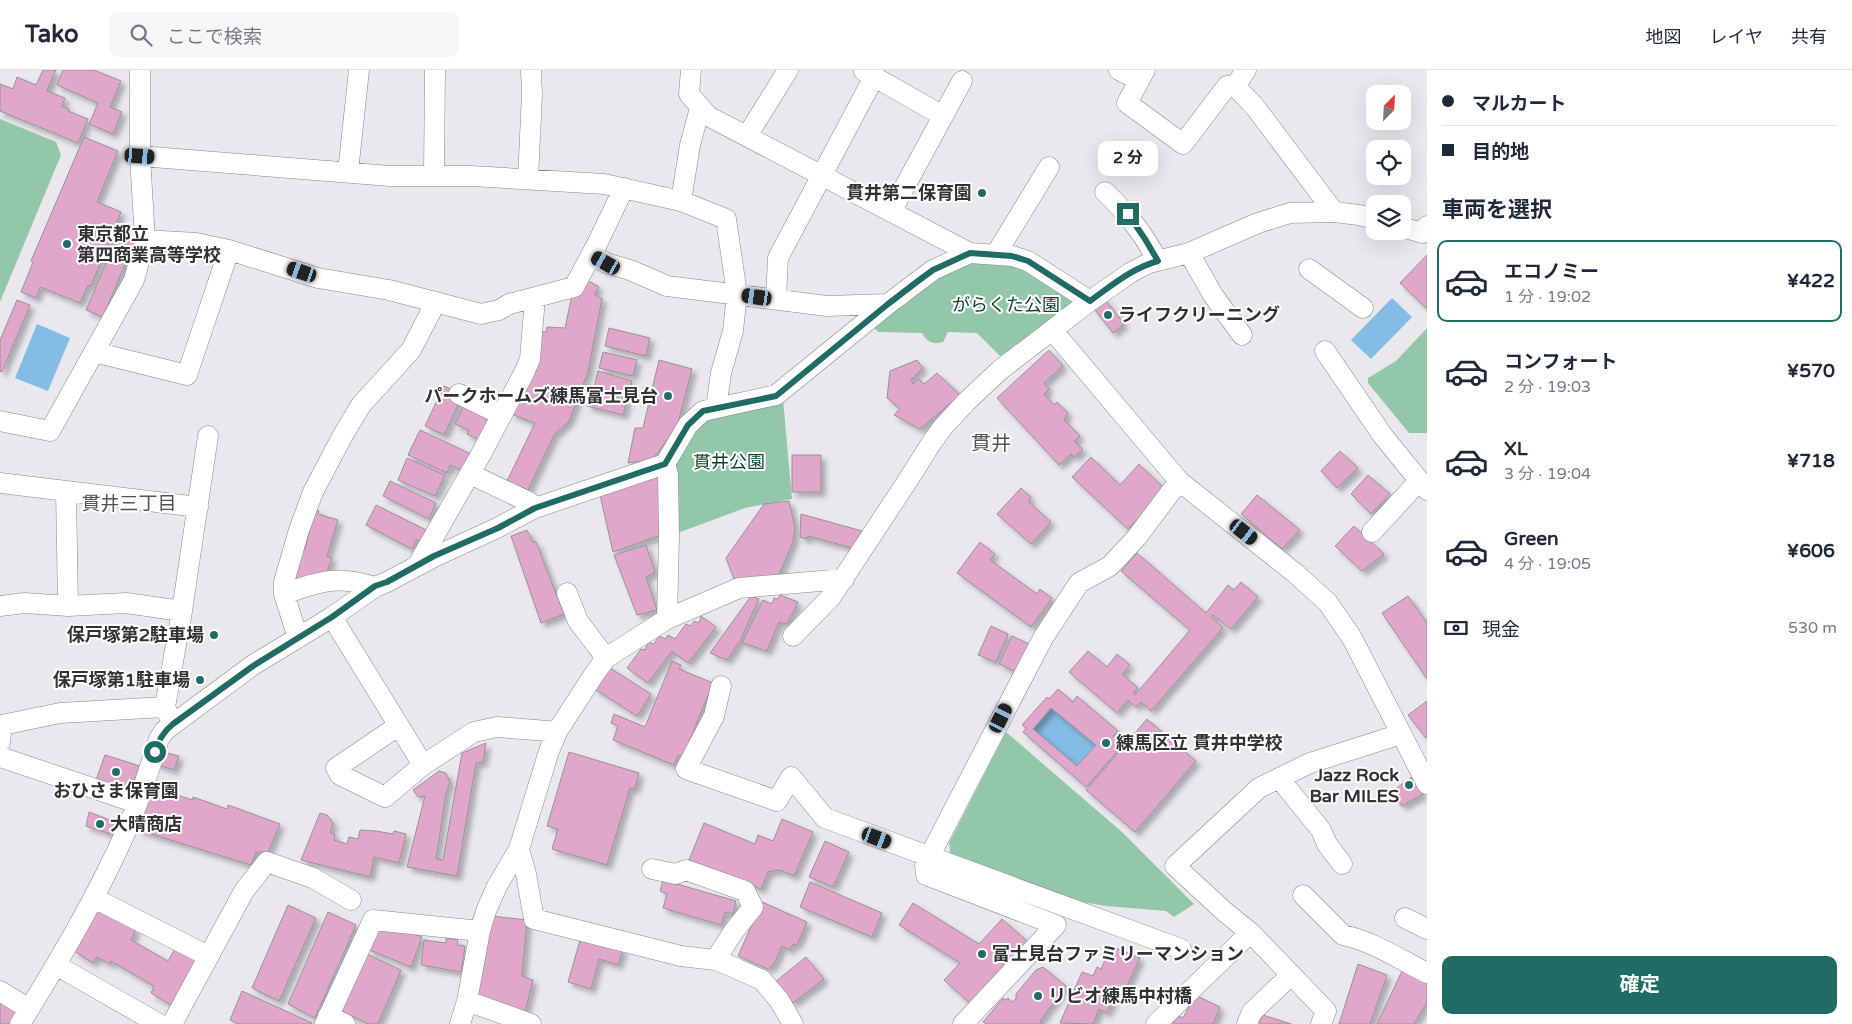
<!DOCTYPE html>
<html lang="ja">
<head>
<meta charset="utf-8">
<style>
  :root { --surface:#fff; --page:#f6f6f7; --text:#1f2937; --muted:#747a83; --line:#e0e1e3; --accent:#216b65 }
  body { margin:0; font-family:"Varela Round","Noto Sans JP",sans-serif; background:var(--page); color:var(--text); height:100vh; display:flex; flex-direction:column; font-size:19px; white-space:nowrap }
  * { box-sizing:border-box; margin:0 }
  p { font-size:16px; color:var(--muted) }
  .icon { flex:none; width:28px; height:28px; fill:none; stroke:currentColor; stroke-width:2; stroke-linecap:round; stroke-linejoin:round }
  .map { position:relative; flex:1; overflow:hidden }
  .sheet { display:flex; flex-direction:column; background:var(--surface); width:425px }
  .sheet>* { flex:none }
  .guide { display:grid; align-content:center; height:110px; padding:0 15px; background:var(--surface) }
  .needle { width:32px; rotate:24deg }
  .fabs { position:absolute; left:1366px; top:15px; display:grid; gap:10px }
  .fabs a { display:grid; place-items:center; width:45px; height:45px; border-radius:10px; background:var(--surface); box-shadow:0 5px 20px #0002; font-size:25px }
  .end { position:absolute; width:22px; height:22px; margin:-11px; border:6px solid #216b65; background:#fff; box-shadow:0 0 0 2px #fff }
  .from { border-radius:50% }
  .bubble { position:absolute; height:35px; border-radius:10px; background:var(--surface); box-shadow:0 5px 20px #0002; font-size:16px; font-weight:700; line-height:35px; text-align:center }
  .car { position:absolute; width:15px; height:30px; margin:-15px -8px; border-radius:6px; box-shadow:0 0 4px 1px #0007; background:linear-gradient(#222 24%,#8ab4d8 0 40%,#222 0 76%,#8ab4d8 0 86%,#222 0) }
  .guide b { display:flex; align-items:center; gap:18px; height:48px; font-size:19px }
  .guide b+b { border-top:1px solid var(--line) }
  .guide i { width:12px; height:12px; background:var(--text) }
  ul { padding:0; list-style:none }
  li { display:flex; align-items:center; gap:15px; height:82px; margin:0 10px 8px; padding:0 5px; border:2px solid transparent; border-radius:10px }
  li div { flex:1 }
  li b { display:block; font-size:19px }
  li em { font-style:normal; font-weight:700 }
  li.selected { border-color:var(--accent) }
  li>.icon { width:45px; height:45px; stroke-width:1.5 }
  h2 { padding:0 15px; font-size:22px; line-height:60px }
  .pay { display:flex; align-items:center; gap:12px; height:55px; padding:0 15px; font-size:19px }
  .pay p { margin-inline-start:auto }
  .action { display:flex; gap:10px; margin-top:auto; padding:10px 15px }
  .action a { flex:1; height:58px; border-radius:10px; background:var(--accent); color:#fff; font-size:20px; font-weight:700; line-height:58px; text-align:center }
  header { display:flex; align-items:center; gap:30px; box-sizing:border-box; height:70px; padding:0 25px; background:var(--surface); border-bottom:1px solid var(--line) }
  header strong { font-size:24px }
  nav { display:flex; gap:28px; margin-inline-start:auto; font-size:18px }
  .search { width:350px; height:45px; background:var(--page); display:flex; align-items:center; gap:12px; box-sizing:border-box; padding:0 18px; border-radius:10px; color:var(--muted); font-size:19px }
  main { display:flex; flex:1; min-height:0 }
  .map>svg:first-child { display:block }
</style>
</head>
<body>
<header>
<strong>Tako</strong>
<div class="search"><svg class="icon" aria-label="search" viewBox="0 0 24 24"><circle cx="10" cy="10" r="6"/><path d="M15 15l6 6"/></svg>ここで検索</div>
<nav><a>地図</a><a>レイヤ</a><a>共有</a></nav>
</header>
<main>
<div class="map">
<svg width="1427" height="954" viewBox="0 0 1427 954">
  <defs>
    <filter id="shadow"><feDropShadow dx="4.5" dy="4.5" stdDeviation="2.5" flood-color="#0004"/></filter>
  </defs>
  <rect width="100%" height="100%" fill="#eae8ed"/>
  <path fill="#92c8a9" d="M0 49 56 72 61 85 0 232Z
    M997 191 1027 198 1072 228V235L1037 262 1000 286 977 263 948 262 943 272C933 275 927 272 922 263L878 262 873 256 929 211 970 192Z
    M1427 258V363H1409L1368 313V308L1396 291Z
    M783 329 792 429 745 438 675 464V388L707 346Z
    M1006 662 1122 762 1194 834 1174 847 1166 841 1106 836 1077 831 950 783 949 773Z"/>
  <path fill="#83bce4" d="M1392 228 1412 247 1371 289 1351 270Z
    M37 254 70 268 48 321 15 308Z
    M1051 638 1096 675 1077 696 1033 659Z"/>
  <path fill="#e1a7cb" stroke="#979295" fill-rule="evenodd" filter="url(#shadow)" d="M43 0H56L47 21 65 28 62 36 69 39 68 41 88 49 78 73 0 41V14L13 19 17 7 36 15Z
    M63 0H94L121 11 110 37 122 42 113 64 89 54 98 33 57 15Z
    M84 67 118 81 97 132 121 142 91 216 88 215 80 233 40 217 36 228 21 222 33 192 31 191Z
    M118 165 134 172 103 247 86 240Z
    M1427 185V239L1400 213Z
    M587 210 599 217 594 224 602 229 588 302 569 351 554 365 528 420 507 411 535 353 511 344 541 261 546 262 547 257 565 258 572 225Z
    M1103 227 1124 254 1113 263 1092 236Z
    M17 230 30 235 2 302 0 301V270Z
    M609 258 650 268 646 286 605 276Z
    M1049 280 1063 296 1044 313 1049 319 1044 324 1054 335 1057 332 1068 343 1064 350 1080 366 1074 371 1083 380 1074 387 1071 384 1059 395 997 328Z
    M603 282 637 290 633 306 599 298Z
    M659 290 692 299 678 353 671 365 652 390 628 393 635 358H643Z
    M917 290 923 298 911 310 913 314 919 309 924 314 937 303 960 325 920 359 894 345 900 339 887 328 890 301Z
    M598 301 632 311 628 326 594 317Z
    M444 316 455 321 459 333 444 365 425 356Z
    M591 321 627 330 623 345 587 336Z
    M465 333 490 344 479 370 467 364 469 360 455 354Z
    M420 360 471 384 464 401 450 395 447 403 408 385Z
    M1340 381 1358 398 1337 418 1321 401Z
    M792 385H821V422H792Z
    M1091 387 1120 415 1139 394 1166 420 1128 459 1072 407Z
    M407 388 445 405 435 426 398 410Z
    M1368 405 1390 424 1371 444 1351 424Z
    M660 406 661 465 613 482 600 425Z
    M390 411 436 433 429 449 383 426Z
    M1021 418 1031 427 1028 431 1051 452 1031 474 997 444Z
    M1257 425 1300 460 1282 479 1241 444Z
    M789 431 795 457 793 472 778 507 734 509 726 488 764 434Z
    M376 435 426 460 420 471 417 469 412 479 366 455Z
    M314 439 319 441 318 444 338 450 327 486 332 488 327 502 298 512 292 508 299 486 305 479Z
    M801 444 862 461 852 478 808 466 807 469 800 467Z
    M1354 456 1384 484 1362 501 1335 476Z
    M527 460 533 472H536L564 544 541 553 511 466Z
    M980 472 995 484 990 490 1037 524 1040 519 1052 528 1031 557 957 503Z
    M646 475 655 502 646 507 657 540 637 545 614 485Z
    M1137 483 1206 543 1228 515 1234 520 1241 512 1258 527 1231 559 1213 545 1211 547 1223 558 1151 641 1141 632 1136 637 1128 630 1117 643 1069 602 1088 581 1107 597 1117 584 1130 595 1122 604 1138 618 1133 623 1135 625 1190 560 1121 501Z
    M780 525 798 532 787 554 779 552 767 581 742 573 763 530 772 534 774 528 778 529Z
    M751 526 759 529 740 571 727 590 710 583Z
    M1408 526 1427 553V609L1382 543Z
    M701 546 716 557 688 593 672 581 648 613 627 598 641 579 645 580 648 572 654 574 659 566 666 569 668 565 675 569 686 554 691 556 694 551 699 553Z
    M991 556 1008 564 996 592 978 585Z
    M1012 566 1029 574 1016 602 999 594Z
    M672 591 681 595 679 599 713 613 683 687 678 685 674 695 613 670 618 656 611 653 614 644 645 657Z
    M607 596 651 624 637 646 593 618Z
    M1058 619 1073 632 1077 626 1118 661 1113 666 1123 675 1086 717 1023 662 1026 658 1022 655 1047 627 1049 629ZM1051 638 1096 675 1077 696 1033 659Z
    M1427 631V667L1426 668 1408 645Z
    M1147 649 1196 691 1135 762 1086 720Z
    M486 673 483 692 476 693 457 806 407 797 425 726 418 727 413 720 439 701 446 703 450 712 446 723 436 789 443 790 462 683Z
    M159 681 179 686 174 700 155 694Z
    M569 682 639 703 635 719 630 718 607 795 552 779 558 759 547 756Z
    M105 685 140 696 129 722 96 710Z
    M1412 707 1423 724 1402 736 1391 722Z
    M153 718 193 730V727L227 739 228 735 280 754 268 782H256L251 795 138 760 150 719 153 720Z
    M89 742 115 752 111 764 86 756Z
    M320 743 327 745 333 753 330 763 335 764 334 770 347 774 349 767 358 769 360 760 376 761 393 764 394 761 406 764 399 793 374 787 370 807 301 790Z
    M782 749 813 762 794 806 780 800 768 802 761 819 689 790 704 753 755 774 758 765 773 771Z
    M825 771 849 782 833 817 809 807Z
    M663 810 736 831 733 844 725 842 721 855 663 838 667 824 660 821Z
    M810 812 882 843 872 867 800 837Z
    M762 832 807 852 797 875 793 874 790 880 782 876 774 894 768 899 738 886Z
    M913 833 979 874 1002 849 1028 872 972 935 944 910 960 893 899 855Z
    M288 835 316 848 279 931 252 918Z
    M98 840 136 859 131 870 168 891 176 877 197 890 171 935 151 923 154 916 111 891 110 894 97 887 93 893 74 881Z
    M328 842 356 855 315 948 288 934Z
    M491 846 527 850 522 906 533 910 525 942 477 924Z
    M381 857 408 862 422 867 411 897 367 879Z
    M581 867 623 879 618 895 599 889 591 919 568 912Z
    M446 868 458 870 457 875 465 876 461 902 421 895 424 870 446 873Z
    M1111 876 1140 888 1124 922 1117 920 1107 943 1099 939 1093 954 1060 953 1082 902 1093 906 1097 897 1101 899Z
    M367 884 401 900 378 954H369L341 941Z
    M806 887 824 909 793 933 775 912Z
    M1358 894 1387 905 1370 954H1339Z
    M1043 897 1066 916 1040 951 1043 954H986L983 952 1003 928 1006 930 1008 928 1012 932 1016 929V924L1036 900Z
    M1402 901 1427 913V932L1414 954H1377Z
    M242 921 312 953V954H238L230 950Z
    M1195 925 1220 937 1213 954H1173L1176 945 1183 948Z
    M3 931 17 940 11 954H0V935Z
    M1263 945 1291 954H1258Z"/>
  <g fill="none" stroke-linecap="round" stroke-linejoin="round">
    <g stroke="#868589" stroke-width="21">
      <path id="minor" d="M691 0 689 24 708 46 970 183
        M1119 0 1139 10
        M1145 0 1127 33 1183 74 1227 16H1238
        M1246 0 1238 12 1237 18 1255 37 1334 142
        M864 1 943 46
        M747 66 788 0
        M140 86 390 106H471L604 114 681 131 726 149 737 224 733 261 721 303 716 338
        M348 102 359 0
        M434 104 435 0
        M528 109 532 24 531 0
        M1105 122C1129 145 1142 162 1158 191
        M681 131 690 75 700 38
        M891 142 962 11
        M1402 157 1422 163 1427 156
        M145 170 196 173 229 180 318 208 389 220 481 244 499 240 509 234 574 217 597 174 624 118
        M1189 183 1213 225 1242 265
        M592 184 606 193 630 200 667 216 827 236 888 234
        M996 184 1049 97
        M1309 199 1363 238
        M776 229 778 188 874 7
        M1053 261 1179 411 1295 503 1328 533 1352 568 1427 714
        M1325 281 1383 366 1427 420
        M94 282 187 305 229 180
        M459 324 502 345
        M0 351 50 361 134 210 145 170 140 86V0
        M470 404 529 432 535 438
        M0 413 198 437
        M66 421 68 536
        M1372 462 1419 411
        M417 496 480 386 524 303 530 289 535 228
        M567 523 578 551 606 588
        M284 524C321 511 336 505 375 517
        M0 536 25 533 68 536 126 533 182 541
        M332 547 423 695 474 662 497 657 548 661 555 666
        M667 549 669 466 668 404 665 394 688 355 703 341 776 325 888 234 933 200 970 183 1012 186 1028 191 1090 231
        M793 566 831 527 910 407 932 372 943 357 966 332 1000 300 1090 231 1130 203 1149 193 1189 183 1258 153 1290 143 1334 142 1359 145 1375 149
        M298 568 284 524V512L299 460 313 422 343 365 361 335 411 280 436 232
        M721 616 714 646 686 699 777 731 791 707 825 748 1181 879
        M165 637 182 541 208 366
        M398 656 336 698 340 705 385 727 423 695
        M0 672 2 655 60 643 165 637 170 648
        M0 687 137 733
        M1279 708 1321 760 1327 774 1342 794
        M519 779 526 804 534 849 681 886 715 890 726 894 762 910 779 930 793 954
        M652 799 676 804 686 800 745 821 753 837 734 861 715 890
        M1303 825 1343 865C1372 871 1401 890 1427 903
        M94 828 208 886
        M1405 848 1427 859
        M56 895 159 954
        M0 921 29 939
        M467 931 531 954
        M328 946 345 954
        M20 954C59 891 97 827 127 759 140 730 149 699 159 669L164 661 253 595 332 547 375 517 387 512 434 487 497 458 535 438 665 394
        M172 954 244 821 267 792 313 808 351 830
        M325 954 373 850 480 861
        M460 954 467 931 480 861 486 841 497 816 519 779 549 681 558 660 595 603 606 588 667 549 739 518 844 509
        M963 954 1056 855 926 805 925 795 1043 568 1079 513 1110 496 1137 467 1179 411
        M1156 954 1250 863
        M1247 954 1252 942 1291 905
        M1321 954 1326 941 1252 864 1225 842 1175 796 1259 718 1310 693 1401 664"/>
    </g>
    <use href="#minor" stroke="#fff" stroke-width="20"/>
  </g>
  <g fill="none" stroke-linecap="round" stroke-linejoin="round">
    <path stroke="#216b65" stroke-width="6" d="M155 682C159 670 163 662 173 654L253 596 332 547 375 516 387 512 434 486 498 458 535 438 665 394 688 355 703 341 776 326 888 234 918 211 933 200 970 183 1012 186 1028 191 1090 231C1111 216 1132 198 1158 191L1145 169 1128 144"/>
  </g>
  <g fill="#216b65" stroke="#fff" stroke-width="2">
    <circle cx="982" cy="123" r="5"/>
    <circle cx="67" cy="174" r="5"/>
    <circle cx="1108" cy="245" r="5"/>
    <circle cx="668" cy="326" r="5"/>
    <circle cx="214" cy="565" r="5"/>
    <circle cx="200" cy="610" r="5"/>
    <circle cx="1106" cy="673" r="5"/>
    <circle cx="116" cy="702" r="5"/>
    <circle cx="1409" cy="715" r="5"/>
    <circle cx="100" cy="754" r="5"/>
    <circle cx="982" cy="884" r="5"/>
    <circle cx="1038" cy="926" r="5"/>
  </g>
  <g text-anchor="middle" stroke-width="4" stroke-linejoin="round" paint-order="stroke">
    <g font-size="18" font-weight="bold" fill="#323234" stroke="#fff" text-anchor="start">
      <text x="972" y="129" text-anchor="end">貫井第二保育園</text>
      <text x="77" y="170">東京都立<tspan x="77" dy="21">第四商業高等学校</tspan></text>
      <text x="1118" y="251">ライフクリーニング</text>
      <text x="658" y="332" text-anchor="end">パークホームズ練馬富士見台</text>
      <text x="204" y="571" text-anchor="end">保戸塚第2駐車場</text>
      <text x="190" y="616" text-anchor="end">保戸塚第1駐車場</text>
      <text x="1116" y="679">練馬区立 貫井中学校</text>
      <text x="1399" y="711" text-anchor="end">Jazz Rock<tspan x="1399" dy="21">Bar MILES</tspan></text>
      <text x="116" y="727" text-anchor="middle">おひさま保育園</text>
      <text x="110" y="760">大晴商店</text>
      <text x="992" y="890">富士見台ファミリーマンション</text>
      <text x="1048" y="932">リビオ練馬中村橋</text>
    </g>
    <g font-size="18" fill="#13452d" stroke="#fff">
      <text x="1006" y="241">がらくた公園</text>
      <text x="729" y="398">貫井公園</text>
    </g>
    <g font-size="19" fill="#545256" stroke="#fff">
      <text x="129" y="440">貫井三丁目</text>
    </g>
    <g font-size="20" fill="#545256" stroke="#fff">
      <text x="991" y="380">貫井</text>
    </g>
  </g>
</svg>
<div class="fabs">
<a><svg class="needle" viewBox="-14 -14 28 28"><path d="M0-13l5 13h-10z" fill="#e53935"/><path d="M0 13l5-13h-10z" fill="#747a83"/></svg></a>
<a><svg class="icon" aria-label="locate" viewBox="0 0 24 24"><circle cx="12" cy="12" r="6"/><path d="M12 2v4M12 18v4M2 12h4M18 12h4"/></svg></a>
<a><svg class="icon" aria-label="layers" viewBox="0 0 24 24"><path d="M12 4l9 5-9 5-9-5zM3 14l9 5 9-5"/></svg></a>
</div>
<i class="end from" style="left:155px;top:682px"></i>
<i class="end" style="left:1128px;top:144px"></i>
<div class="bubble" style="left:1098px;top:71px;width:60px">2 分</div>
<i class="car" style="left:140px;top:86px;rotate:94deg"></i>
<i class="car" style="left:606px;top:193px;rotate:299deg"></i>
<i class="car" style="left:302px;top:202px;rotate:289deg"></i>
<i class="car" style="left:757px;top:227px;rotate:278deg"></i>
<i class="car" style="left:1244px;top:462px;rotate:128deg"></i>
<i class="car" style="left:1001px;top:648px;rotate:27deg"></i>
<i class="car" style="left:877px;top:768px;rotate:111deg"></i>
</div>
<section class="sheet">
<div class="guide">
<b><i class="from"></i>マルカート</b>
<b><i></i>目的地</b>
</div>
<h2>車両を選択</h2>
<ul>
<li class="selected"><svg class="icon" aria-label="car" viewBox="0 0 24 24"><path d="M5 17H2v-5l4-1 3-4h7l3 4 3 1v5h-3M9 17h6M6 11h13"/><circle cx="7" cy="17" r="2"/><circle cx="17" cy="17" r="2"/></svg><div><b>エコノミー</b><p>1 分 · 19:02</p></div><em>¥422</em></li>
<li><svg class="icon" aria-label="car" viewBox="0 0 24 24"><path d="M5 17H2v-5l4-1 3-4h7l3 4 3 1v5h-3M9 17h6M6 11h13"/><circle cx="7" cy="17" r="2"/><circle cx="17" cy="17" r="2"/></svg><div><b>コンフォート</b><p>2 分 · 19:03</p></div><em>¥570</em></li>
<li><svg class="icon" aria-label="car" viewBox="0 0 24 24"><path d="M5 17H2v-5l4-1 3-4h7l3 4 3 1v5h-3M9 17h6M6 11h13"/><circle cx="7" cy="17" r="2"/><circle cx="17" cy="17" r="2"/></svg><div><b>XL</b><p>3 分 · 19:04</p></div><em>¥718</em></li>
<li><svg class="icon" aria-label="car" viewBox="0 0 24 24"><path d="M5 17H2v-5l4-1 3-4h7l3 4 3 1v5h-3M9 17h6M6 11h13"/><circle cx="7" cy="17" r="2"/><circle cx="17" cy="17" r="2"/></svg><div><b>Green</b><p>4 分 · 19:05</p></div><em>¥606</em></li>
</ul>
<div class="pay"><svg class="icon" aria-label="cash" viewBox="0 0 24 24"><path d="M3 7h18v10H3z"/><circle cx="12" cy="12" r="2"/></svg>現金<p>530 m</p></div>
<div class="action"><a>確定</a></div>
</section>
</main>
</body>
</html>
